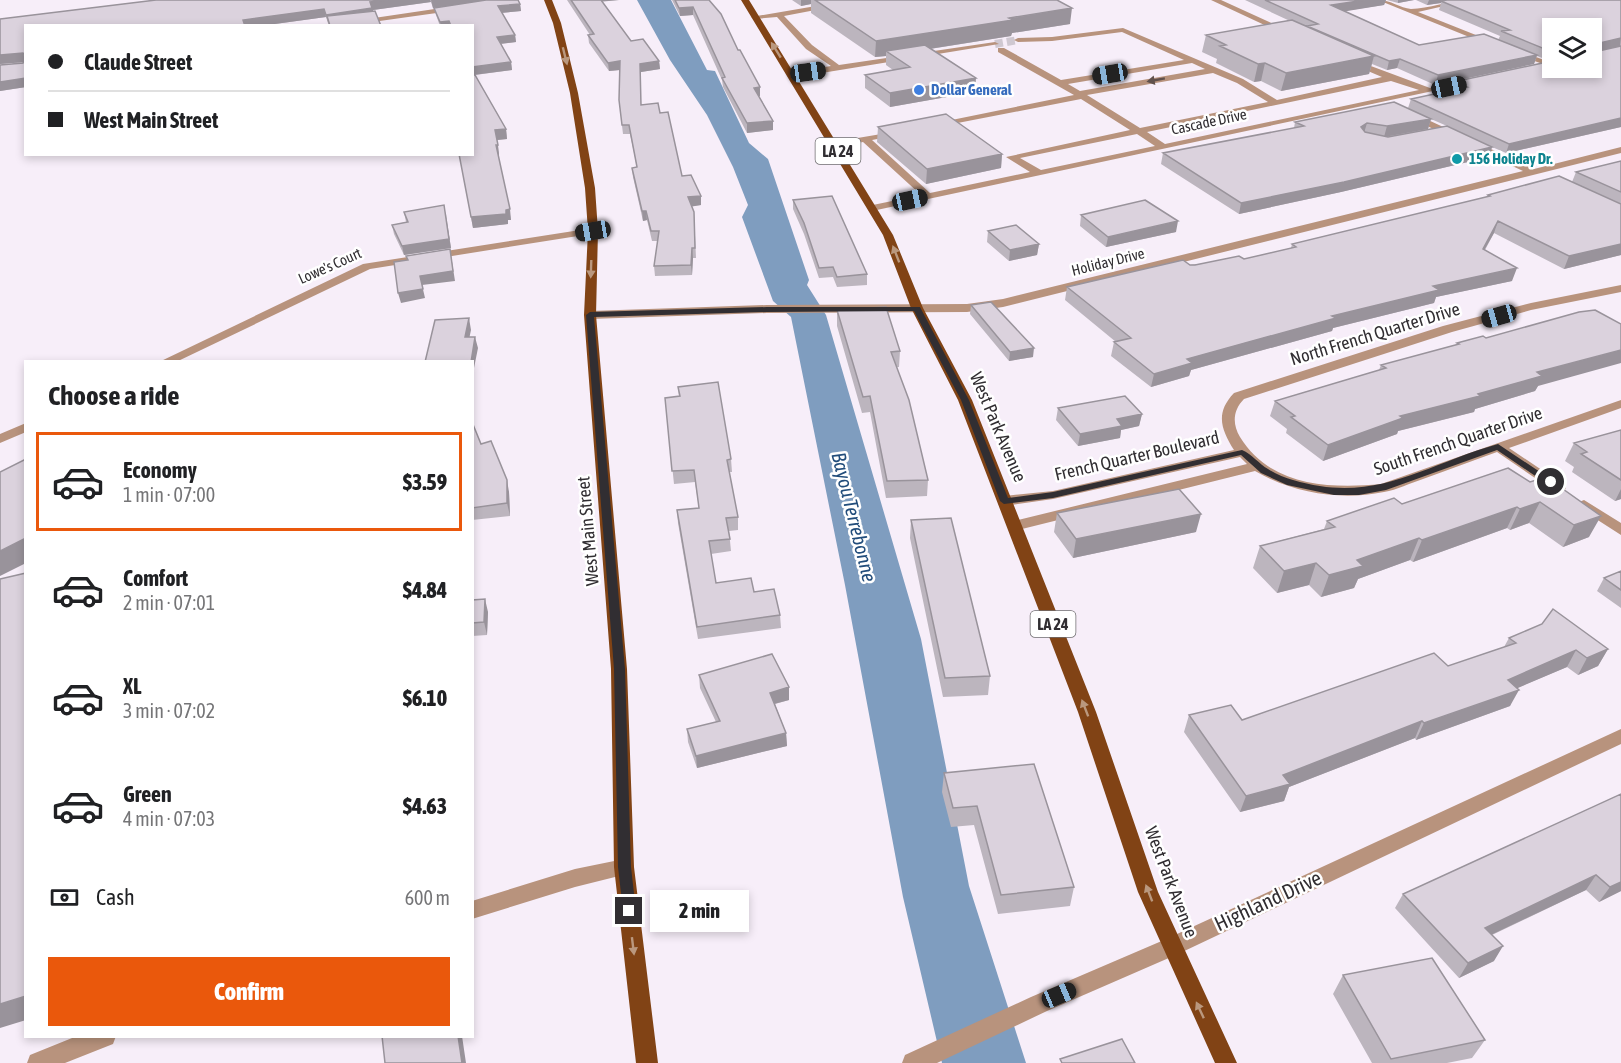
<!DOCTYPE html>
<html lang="en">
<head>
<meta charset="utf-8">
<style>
  :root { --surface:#fff; --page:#f6f6f6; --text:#202124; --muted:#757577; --line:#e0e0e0; --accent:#ea580c }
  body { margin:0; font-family:"Asap Condensed",sans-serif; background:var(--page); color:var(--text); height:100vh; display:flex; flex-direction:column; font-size:22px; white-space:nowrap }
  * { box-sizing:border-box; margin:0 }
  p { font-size:20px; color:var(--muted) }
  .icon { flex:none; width:33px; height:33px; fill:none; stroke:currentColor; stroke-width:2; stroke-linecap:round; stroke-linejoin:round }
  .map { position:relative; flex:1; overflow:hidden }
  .side { position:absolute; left:24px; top:360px; width:450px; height:678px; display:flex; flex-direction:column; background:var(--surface); border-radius:0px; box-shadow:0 3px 9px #0003 }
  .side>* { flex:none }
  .top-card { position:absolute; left:24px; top:24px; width:450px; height:132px; border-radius:0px; box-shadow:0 3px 9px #0003; display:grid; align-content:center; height:132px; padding:0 24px; background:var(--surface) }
  .fabs { position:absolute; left:1542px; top:18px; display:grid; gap:12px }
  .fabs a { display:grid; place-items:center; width:60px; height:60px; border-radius:0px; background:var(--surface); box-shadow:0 3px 9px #0003; font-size:30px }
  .end { position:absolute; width:27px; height:27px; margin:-14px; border:8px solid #312e32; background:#fff; box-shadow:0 0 0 3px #fff }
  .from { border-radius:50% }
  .bubble { position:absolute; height:42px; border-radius:0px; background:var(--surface); box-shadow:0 3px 9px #0003; font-size:20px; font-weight:800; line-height:42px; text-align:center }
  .car { position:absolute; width:18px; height:36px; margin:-18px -9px; border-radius:8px; box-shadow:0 0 4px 2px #0007; background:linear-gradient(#222 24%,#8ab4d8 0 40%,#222 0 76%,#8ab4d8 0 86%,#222 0) }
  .top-card b { display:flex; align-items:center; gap:21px; height:57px; font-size:22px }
  .top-card b+b { border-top:2px solid var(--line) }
  .top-card i { width:15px; height:15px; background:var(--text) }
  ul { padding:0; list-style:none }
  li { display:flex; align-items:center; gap:18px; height:99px; margin:0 12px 9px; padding:0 12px; border:3px solid transparent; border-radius:0px }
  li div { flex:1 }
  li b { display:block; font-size:22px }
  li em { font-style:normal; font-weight:800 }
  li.on { border-color:var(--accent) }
  li>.icon { width:54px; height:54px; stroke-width:1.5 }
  h2 { padding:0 24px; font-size:27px; line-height:72px }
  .pay { display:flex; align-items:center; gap:15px; height:66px; padding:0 24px; font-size:22px }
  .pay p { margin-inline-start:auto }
  .button { display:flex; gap:12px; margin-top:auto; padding:12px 24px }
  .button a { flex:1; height:69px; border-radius:0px; background:var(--accent); color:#fff; font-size:24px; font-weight:800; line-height:69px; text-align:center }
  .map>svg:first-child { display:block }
</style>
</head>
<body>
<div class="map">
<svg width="1621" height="1063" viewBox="0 0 1621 1063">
  <rect width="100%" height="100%" fill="#f7eef9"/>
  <path fill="#7f9dbf" d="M637 0H671L707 70 715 71 749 143 768 159 809 280 807 285 826 315 921 639 969 886 1026 1063H942L903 897 845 585 791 317 773 301 742 217 748 205 733 167 707 115 670 60Z"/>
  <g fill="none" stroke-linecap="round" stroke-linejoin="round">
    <path stroke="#cfc8d1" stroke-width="8" stroke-dasharray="8 4" stroke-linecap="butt" d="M995 44 1018 40"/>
    <path fill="#b8937d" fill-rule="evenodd" d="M851 0H868L784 16 812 45 839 65 995 42 999 44 791 78 788 77V73L831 66 806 49 777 17 755 19 751 17Z
      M1211 0H1221L1291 32 1284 34Z
      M1378 0C1391 0 1400 8 1411 9 1428 9 1450 0 1470 0L1418 12 1496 43 1489 45Z
      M455 6 459 8 458 10 344 26H320Z
      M1123 28 1243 79 1277 100 1382 77 1349 63V59H1352L1430 88 1471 79 1475 82 872 211 867 208 868 206 921 195 863 142 834 148 829 145 834 142 899 131V135L872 140 930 193 1030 172 1006 157 1130 130 1081 99 937 127 932 124 1074 95 998 52V48H1004L1061 80 1184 60 1122 32 1052 41 1018 42 1014 40 1018 38 1052 37ZM1192 63 1205 69 1080 91 1068 84ZM1213 73 1237 83 1268 102 1140 128 1087 95ZM1391 81 1419 90 1165 144 1147 132ZM1137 134 1155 146 1041 170 1020 158Z
      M1517 50 1552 63V67L1514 54V50Z
      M1413 113 1534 169 1621 147V153L1003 307 967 312 767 313 590 319 584 315 590 311 767 305 967 304 1003 299 1523 171 1410 118 1408 116Z
      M593 228 597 229V233L370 269 176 362H159L363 264Z
      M1621 285V292L1531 310 1452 332 1244 399C1233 410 1232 424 1240 437 1270 486 1329 489 1381 484L1621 400V408L1509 448 1564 485 1566 488 1564 491H1554L1497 452C1472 461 1448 470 1423 479 1410 483 1397 490 1384 492 1340 501 1293 493 1255 471L1014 531 1007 526 1014 521 1247 464 1240 457 1053 499 1004 506 997 501 1004 496 1053 491 1234 450C1221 429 1215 413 1234 393L1443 326 1531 303Z
      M26 423V432L0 443V434Z
      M1584 500 1621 523V535L1579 508 1577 505 1579 502Z
      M1621 729V744L1178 954 1047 1011 937 1063H902L905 1055 1031 997 1164 940Z
      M624 859 631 861 634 867 631 873 575 887 472 919V901L575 869Z
      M77 1036H116L113 1044 65 1063H27L30 1055Z"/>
    <path fill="#814315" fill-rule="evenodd" d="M544 0H552L561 23 578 93 595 188 598 231 596 315 627 669 634 867 658 1063H636L614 867 611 669 584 315 588 231 585 188 570 93 553 23Z
      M741 0H749L893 235 923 308 972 400 1096 712 1158 892 1237 1063H1215L1138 892 1078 712 958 400 911 308 883 235Z"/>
  </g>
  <path fill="#bcb5be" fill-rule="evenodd" d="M156 0H518L520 4 521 11 502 13 515 35 516 42 501 44 511 62 512 70 475 75 506 129 507 139 497 140 499 155H498L511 220H508V224L473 228 459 154H472V26H440L436 15 434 8 443 6 433 8 431 2 373 10V11H375L381 26H329L326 17 260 26H26V87L0 91V65L23 63V62L0 64V19Z
    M567 0H619L602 1 631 41 659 61 660 69 641 72V104L660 113 682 176 701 205 691 206 694 212 696 258H693L692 275 655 276 654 266 658 241H652L647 220 643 221 633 177 632 168 637 167 630 134H623L619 100V70L609 71 589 43 588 35H590Z
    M672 0H709L738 50 760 87V96H759L773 121V130L747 133 723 87 722 80 693 15 680 16Z
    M792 0H1057L1070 24 1012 33 1011 36 930 49 975 92 890 107 865 88V75L893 70 886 65V56L875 57 811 13V4L801 6Z
    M1245 0H1386L1384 5 1344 11 1419 45 1498 40 1500 36 1439 10 1441 3 1427 5 1416 0H1621V127L1506 153 1492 147 1489 157 1341 192 1239 214 1161 164 1163 153 1294 128 1295 122 1408 108 1411 99 1451 91 1453 82 1550 61 1537 56 1534 64 1435 85 1397 68 1387 70 1372 64 1369 74 1281 91 1261 81 1254 82 1216 63 1217 59 1202 52 1206 35 1290 21ZM1552 28 1592 68H1552ZM1431 119 1447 126 1386 136 1428 129Z
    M1387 0H1414L1398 3Z
    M878 127 1002 154 1001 168 926 184 877 142Z
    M1621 161V255L1564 269 1494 233 1485 250 1512 281 1436 297 1434 303 1333 328 1332 331 1191 370 1189 376 1151 387 1111 356 1114 342H1116L1065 300 1067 287 1190 265 1244 259 1291 248 1292 244 1487 197 1488 195 1572 182 1576 172Z
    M793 200 867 274V285L837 287 833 277 819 278 804 234 793 209Z
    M404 212 446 214 451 248 404 255 394 234 392 225 406 222Z
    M1081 215 1176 232 1106 247 1080 226Z
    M988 231 1039 244 1037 255 1009 261 987 242Z
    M971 305 1033 357 1009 361 970 314Z
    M837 310 900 351 899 367H897L928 480 927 496 886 498 870 412 862 413 837 326Z
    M1457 343 1538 386 1535 391 1475 409 1474 412 1398 431 1397 434 1323 461 1286 433 1287 429 1270 416 1275 401 1379 370 1381 365 1456 345Z
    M678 387 731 459 732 472H729L738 517V530L729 531 731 551 711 554 716 583 754 592 780 615 781 628 698 639 678 523 677 510 699 508 695 482 674 484 665 398 679 397Z
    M1058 408 1142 414 1139 426 1121 430 1120 438 1078 446 1056 420Z
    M472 422 481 444 509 492 510 516 472 520Z
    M1621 430V499L1615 501 1572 472 1574 467 1565 461 1574 443Z
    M1508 468 1589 537 1563 547 1529 523 1510 530 1507 528 1413 562 1410 560 1358 579 1354 588 1321 597 1309 585 1277 593 1253 568 1260 546 1324 529 1327 521 1402 504Z
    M1057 513 1196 532 1073 558 1054 532Z
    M911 520 990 676 988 695 943 697 910 538Z
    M1621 571V608L1597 591 1604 578Z
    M472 600 488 612 487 635 472 636Z
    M1509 638 1608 649 1598 666 1578 675 1567 667 1517 688 1510 706 1416 740 1415 738 1289 787 1284 801 1240 812 1184 732 1189 715 1242 720 1448 666 1504 647Z
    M699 675 789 700 775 704 786 733 787 746 697 768 688 742 687 729 716 722 700 688Z
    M944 773 1074 887 1070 906 998 914 974 825 951 827 942 792Z
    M1621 794V891L1599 902 1586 890 1492 935 1494 961 1459 978 1395 908 1403 894Z
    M1343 975 1485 1040 1472 1058 1447 1063H1372L1333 994Z"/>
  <path fill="#99939b" d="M388 0H430L431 2 373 10 374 16H327L328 23 326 15 370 2Z
    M431 0H496L433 8Z
    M598 0H619L598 2Z
    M801 0H811V4L801 6Z
    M1365 0H1386L1384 5 1329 14 1331 5Z
    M1398 0H1414L1398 3Z
    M1429 0H1456L1441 1V3L1427 5Z
    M520 4 521 11 500 13 498 6Z
    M693 7V15L680 16 679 8Z
    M1072 8 1070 24 1012 33 1011 36 891 55 886 51V56L875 57 876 41Z
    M324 9 326 17 260 26H245L243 20Z
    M449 21 450 26H441L440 22Z
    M515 35 516 42 498 44 497 37Z
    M1621 38 1620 46 1592 53 1595 44Z
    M23 53 26 62 0 64V55Z
    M1537 55 1534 64 1435 85 1438 75Z
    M1374 56 1369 74 1281 91 1286 73Z
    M1400 59 1397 68 1387 70 1389 61Z
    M620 61V70L609 71 608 63Z
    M659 61 660 69 641 72V113L640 64Z
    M511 62 512 70 473 75 472 67Z
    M1265 63 1261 81 1254 82 1258 64Z
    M26 78V87L0 91V82Z
    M976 78 975 92 890 107V93Z
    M760 87V96L754 97V88Z
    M1621 118V127L1506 153 1509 144Z
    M1431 119 1428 129 1384 137 1387 126Z
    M773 121V130L747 133V123Z
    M1367 123 1364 133 1361 127Z
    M506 129 507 139 497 140 495 130Z
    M496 145H498L499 155H497Z
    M1492 147 1489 157 1341 192 1239 214 1241 203Z
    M1002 154 1001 168 926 184 927 169Z
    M701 196V205L689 207 688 197Z
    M444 205 451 248 404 255 402 246Z
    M510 209 511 220H508V224L473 228 471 217Z
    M642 211H646L647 220 643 221Z
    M1178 221 1176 232 1106 247 1108 237Z
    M1498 221 1494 233 1478 261 1483 249Z
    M1039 244 1037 255 1009 261 1010 250Z
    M1621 244V255L1564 269 1569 256Z
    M692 248 693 258 692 275 691 265Z
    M450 249 455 281 422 285 425 298 401 303 398 293Z
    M1517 268 1512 281 1436 297 1434 303 1333 328 1332 331 1191 370 1189 376 1151 387 1154 374 1187 359 1433 286Z
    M469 318 471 330 467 349 465 337Z
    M475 337 478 348 472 378V362H471Z
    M1034 348 1033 357 1009 361 1010 352Z
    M1621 350V363L1538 386 1535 391 1475 409 1474 412 1398 431 1397 434 1323 461 1328 445 1400 416 1478 394 1537 372Z
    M1142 414 1139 426 1121 430 1120 438 1078 446 1080 434 1117 419Z
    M507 480 509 492 510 516 507 503Z
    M1621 489V499L1615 501Z
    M1540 502 1529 523 1510 530 1520 509Z
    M1517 507 1507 528 1413 562 1422 540Z
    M1201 514 1196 532 1073 558 1076 539Z
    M1601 516 1589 537 1563 547 1574 525Z
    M26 538V563L0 576V551Z
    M1419 538 1410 560 1358 579 1354 588 1321 597 1329 575 1357 560Z
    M1316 563 1309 585 1277 593 1284 571Z
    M485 599 488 612 487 635 484 622Z
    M1608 649 1598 666 1578 675 1587 658Z
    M1576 650 1567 667 1499 696 1508 680Z
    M789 687V700L770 705V693Z
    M1519 690 1510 706 1416 740 1424 723Z
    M1422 721 1415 738 1289 787 1284 801 1240 812 1246 796 1283 775Z
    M786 733 787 746 697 768 696 756Z
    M1596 875 1586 890 1476 942 1485 928Z
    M1621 882V891L1599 902 1610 887Z
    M1503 946 1494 961 1459 978 1468 963Z
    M26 996V1020L0 1028V1004Z
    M458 1036H462L466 1063H462Z"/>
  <path fill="#dbd2dd" stroke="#99939b" stroke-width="1.5" d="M156 0H388L370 2 372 8 326 15 324 9 243 20 245 26H26V78L0 82V65L23 63 25 56 23 53 0 55V19Z
    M486 0H518L520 4 498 6 515 35 497 37 511 62 472 67V26H451L449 21 440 22 434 8Z
    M571 0H601L631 41 643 39 659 61 640 64 641 105 658 103 660 113 668 112 682 176 691 175 701 196 688 197 694 212 695 248H692L691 265 654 266 659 231H651L646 211H642L632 168 637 167 629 125H622L619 100 620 61 608 63 588 35 594 34Z
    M675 0H709L721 14 738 50H740L760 87 754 88 773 121 747 123 722 78 725 77 693 7 679 8Z
    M815 0H1057L1072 8 1009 18 1013 20 876 41Z
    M1265 0H1365L1331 5 1419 45 1484 34 1537 55 1438 75 1400 59 1389 61 1307 26 1318 24Z
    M1447 0H1621V38L1595 44 1594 52 1621 46V118L1509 144 1411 99 1467 87 1453 82 1552 61V68H1592V28H1552V52L1501 31 1510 30 1441 1Z
    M375 11 381 26H330L327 16Z
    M1292 20 1374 56 1286 73 1265 63 1258 64 1220 46 1226 45 1206 35Z
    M925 45 976 78 890 93 865 75 910 67 886 51Z
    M472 75H475L506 129 495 130 498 145H496L510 209 506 210V214L471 217 459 154H472Z
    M1394 102 1431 119 1387 126 1367 123 1361 127 1365 132 1388 137 1447 126 1492 147 1344 182 1241 203 1163 153 1304 126 1295 122Z
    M946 114 1002 154 927 169 878 127Z
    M1621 161V192L1576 172Z
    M1559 176 1621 204V244L1569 256 1498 221 1483 249 1517 268 1433 286 1439 290 1332 316 1336 318 1187 359 1192 363 1154 374 1114 342 1131 338 1067 287 1183 260 1190 265H1195L1239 256 1244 259 1296 247 1292 244 1490 196 1488 195Z
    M832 196 867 274 837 277 833 267 819 268 804 223 793 200Z
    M1145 200 1178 221 1108 237 1081 215Z
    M444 205 449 239 402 246 392 225 408 222 404 212Z
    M1016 225 1039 244 1010 250 988 231Z
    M450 249 453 271 420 276 423 289 398 293 394 262 408 260 406 256Z
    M991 302 1034 348 1010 352 971 305Z
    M886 307 900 351 891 352 909 400 928 480 887 481 870 396 863 397 837 310Z
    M1595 310 1621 324V350L1537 372 1542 376 1478 394 1480 396 1400 416 1403 418 1328 445 1291 417 1295 416 1275 401 1386 368 1381 365 1459 344 1457 343 1483 336 1486 338 1579 312Z
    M469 318 465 337H475L471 362H425L435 320Z
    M718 382 731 459 727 460 738 517 726 518 730 539 709 541 716 583 751 578 754 592 774 589 780 615 697 627 677 510 699 508 694 470 672 471 665 398 680 396 678 387Z
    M1125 396 1142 414 1117 419 1122 426 1080 434 1058 408Z
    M472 422 481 444 491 441 507 480V503L472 508Z
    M1621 430V480L1581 454 1587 452 1574 443Z
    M26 459V538L0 551V472Z
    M1508 468 1530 482 1546 477 1601 516 1574 525 1540 502 1520 509 1517 507 1422 540 1419 538 1357 560 1363 566 1329 575 1316 563 1284 571 1260 546 1335 527 1327 521 1394 498 1402 504Z
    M1179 489 1201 514 1076 539 1057 513Z
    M951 518 990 676 945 678 911 520Z
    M1621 571V590L1604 578Z
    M26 573V996L0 1004V579Z
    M485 599 484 622 472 623V600Z
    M1553 609 1608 649 1587 658 1576 650 1508 680 1519 690 1424 723 1422 721 1283 775 1290 784 1246 796 1189 715 1231 705 1242 720 1434 653 1448 666 1516 643 1509 638 1542 624Z
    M772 654 789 687 770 693 786 733 696 756 687 729 720 721 699 675Z
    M1034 764 1074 887 1001 895 977 806 953 808 944 773Z
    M1621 794V882L1610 887 1596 875 1485 928 1503 946 1468 963 1403 894Z
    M1432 958 1485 1040 1391 1059 1343 975Z
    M382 1036H458L462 1063H385Z
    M1122 1039 1135 1063H1062L1060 1059Z"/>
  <defs><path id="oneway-solid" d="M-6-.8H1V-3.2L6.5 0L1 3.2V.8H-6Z" transform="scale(1.5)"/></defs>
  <g fill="#ba987e">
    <use href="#oneway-solid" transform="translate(776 50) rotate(-122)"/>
    <use href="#oneway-solid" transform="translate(565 56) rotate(76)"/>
    <use href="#oneway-solid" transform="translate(896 254) rotate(-111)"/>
    <use href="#oneway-solid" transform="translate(591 269) rotate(92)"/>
    <use href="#oneway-solid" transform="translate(1085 708) rotate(-111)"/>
    <use href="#oneway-solid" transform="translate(1149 893) rotate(-111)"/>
    <use href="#oneway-solid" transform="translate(633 946) rotate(83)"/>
    <use href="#oneway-solid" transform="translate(1200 1010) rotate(-115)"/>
  </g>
  <use fill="#60514c" href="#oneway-solid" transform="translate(1156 80) rotate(170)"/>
  <path fill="#312e32" d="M767 307H920L969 400 1008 498 1053 492 1242 450C1252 454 1259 464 1268 469 1275 474 1285 478 1293 480 1376 505 1423 465 1498 444L1555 482 1547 484 1497 450 1386 490 1359 495H1334L1287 485 1261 473 1241 455 1053 498 1004 504 1000 501 961 400 914 311 767 312 594 317 625 669 631 867 636 911 634 915H625L623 911 618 867 614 669 586 315 590 312Z"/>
  <circle fill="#3f7fe0" stroke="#fff" stroke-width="2" cx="919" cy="90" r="6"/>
  <circle fill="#0f9aa8" stroke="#fff" stroke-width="2" cx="1457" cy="159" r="6"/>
  <g text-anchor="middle" stroke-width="5" stroke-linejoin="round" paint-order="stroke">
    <g font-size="15" font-weight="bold" fill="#366cbe" stroke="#fff" text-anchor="start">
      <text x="931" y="95">Dollar General</text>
    </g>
    <g font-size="15" fill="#312e32" stroke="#fff">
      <text transform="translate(1209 122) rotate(-12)" y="5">Cascade Drive</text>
      <text transform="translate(1108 262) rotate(-14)" y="5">Holiday Drive</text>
      <text transform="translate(330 266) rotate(-24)" y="5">Lowe's Court</text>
    </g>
    <g font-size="15" font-weight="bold" fill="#0d838f" stroke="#fff" text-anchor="start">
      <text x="1469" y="164">156 Holiday Dr.</text>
    </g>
    <g fill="#fff" stroke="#6f6d70" stroke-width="1.5">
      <rect x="815.5" y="138" width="45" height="26" rx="4.5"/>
      <rect x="1030.5" y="611" width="45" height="26" rx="4.5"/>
    </g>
    <g font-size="16" font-weight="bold" fill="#312e32">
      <text x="838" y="157">LA 24</text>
      <text x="1053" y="630">LA 24</text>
    </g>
    <g font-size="18" fill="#312e32" stroke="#fff">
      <text transform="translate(1375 334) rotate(-17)" y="6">North French Quarter Drive</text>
      <text transform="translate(998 427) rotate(67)" y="6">West Park Avenue</text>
      <text transform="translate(1458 441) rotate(-19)" y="6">South French Quarter Drive</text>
      <text transform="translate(1137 456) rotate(-13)" y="6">French Quarter Boulevard</text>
      <text transform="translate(588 531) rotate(-95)" y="6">West Main Street</text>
      <text transform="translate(1171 882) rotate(69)" y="6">West Park Avenue</text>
    </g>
    <g font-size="20" font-style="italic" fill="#224d7b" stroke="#fff">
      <text transform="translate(854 517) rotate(76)" y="7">Bayou Terrebonne</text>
    </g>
    <g font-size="21" fill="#312e32" stroke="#fff">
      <text transform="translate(1268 901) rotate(-25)" y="7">Highland Drive</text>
    </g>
  </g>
</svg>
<div class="fabs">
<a><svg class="icon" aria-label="layers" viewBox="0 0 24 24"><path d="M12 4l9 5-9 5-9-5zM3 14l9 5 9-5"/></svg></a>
</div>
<i class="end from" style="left:1551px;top:482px"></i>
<i class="end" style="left:629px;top:911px"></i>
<div class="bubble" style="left:650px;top:890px;width:99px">2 min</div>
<i class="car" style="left:808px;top:72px;rotate:82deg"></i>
<i class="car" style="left:1110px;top:74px;rotate:260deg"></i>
<i class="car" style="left:1449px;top:87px;rotate:78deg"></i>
<i class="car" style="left:910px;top:200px;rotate:78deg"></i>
<i class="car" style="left:593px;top:231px;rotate:261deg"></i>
<i class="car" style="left:1499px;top:316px;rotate:254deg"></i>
<i class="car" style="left:1059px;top:995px;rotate:67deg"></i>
<div class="top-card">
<b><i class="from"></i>Claude Street</b>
<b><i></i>West Main Street</b>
</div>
<section class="side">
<h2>Choose a ride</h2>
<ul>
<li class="on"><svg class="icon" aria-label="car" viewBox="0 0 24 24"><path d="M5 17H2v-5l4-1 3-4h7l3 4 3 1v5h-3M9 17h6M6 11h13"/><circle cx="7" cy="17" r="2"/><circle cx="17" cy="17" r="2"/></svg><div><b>Economy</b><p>1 min · 07:00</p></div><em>$3.59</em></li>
<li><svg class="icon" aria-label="car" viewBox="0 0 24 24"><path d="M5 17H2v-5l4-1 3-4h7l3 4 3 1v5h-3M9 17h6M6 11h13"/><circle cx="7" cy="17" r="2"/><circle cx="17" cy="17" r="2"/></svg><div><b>Comfort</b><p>2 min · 07:01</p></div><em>$4.84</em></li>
<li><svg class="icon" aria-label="car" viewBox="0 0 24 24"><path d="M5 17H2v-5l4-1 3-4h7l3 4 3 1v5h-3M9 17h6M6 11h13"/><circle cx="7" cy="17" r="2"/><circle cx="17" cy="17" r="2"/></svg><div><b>XL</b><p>3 min · 07:02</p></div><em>$6.10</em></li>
<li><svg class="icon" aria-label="car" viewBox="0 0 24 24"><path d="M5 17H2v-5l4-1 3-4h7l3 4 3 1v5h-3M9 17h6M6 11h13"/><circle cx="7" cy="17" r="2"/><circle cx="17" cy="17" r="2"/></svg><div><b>Green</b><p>4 min · 07:03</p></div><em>$4.63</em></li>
</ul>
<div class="pay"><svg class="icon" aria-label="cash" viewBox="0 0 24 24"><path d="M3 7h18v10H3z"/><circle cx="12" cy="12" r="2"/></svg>Cash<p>600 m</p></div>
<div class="button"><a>Confirm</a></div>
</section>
</div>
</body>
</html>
